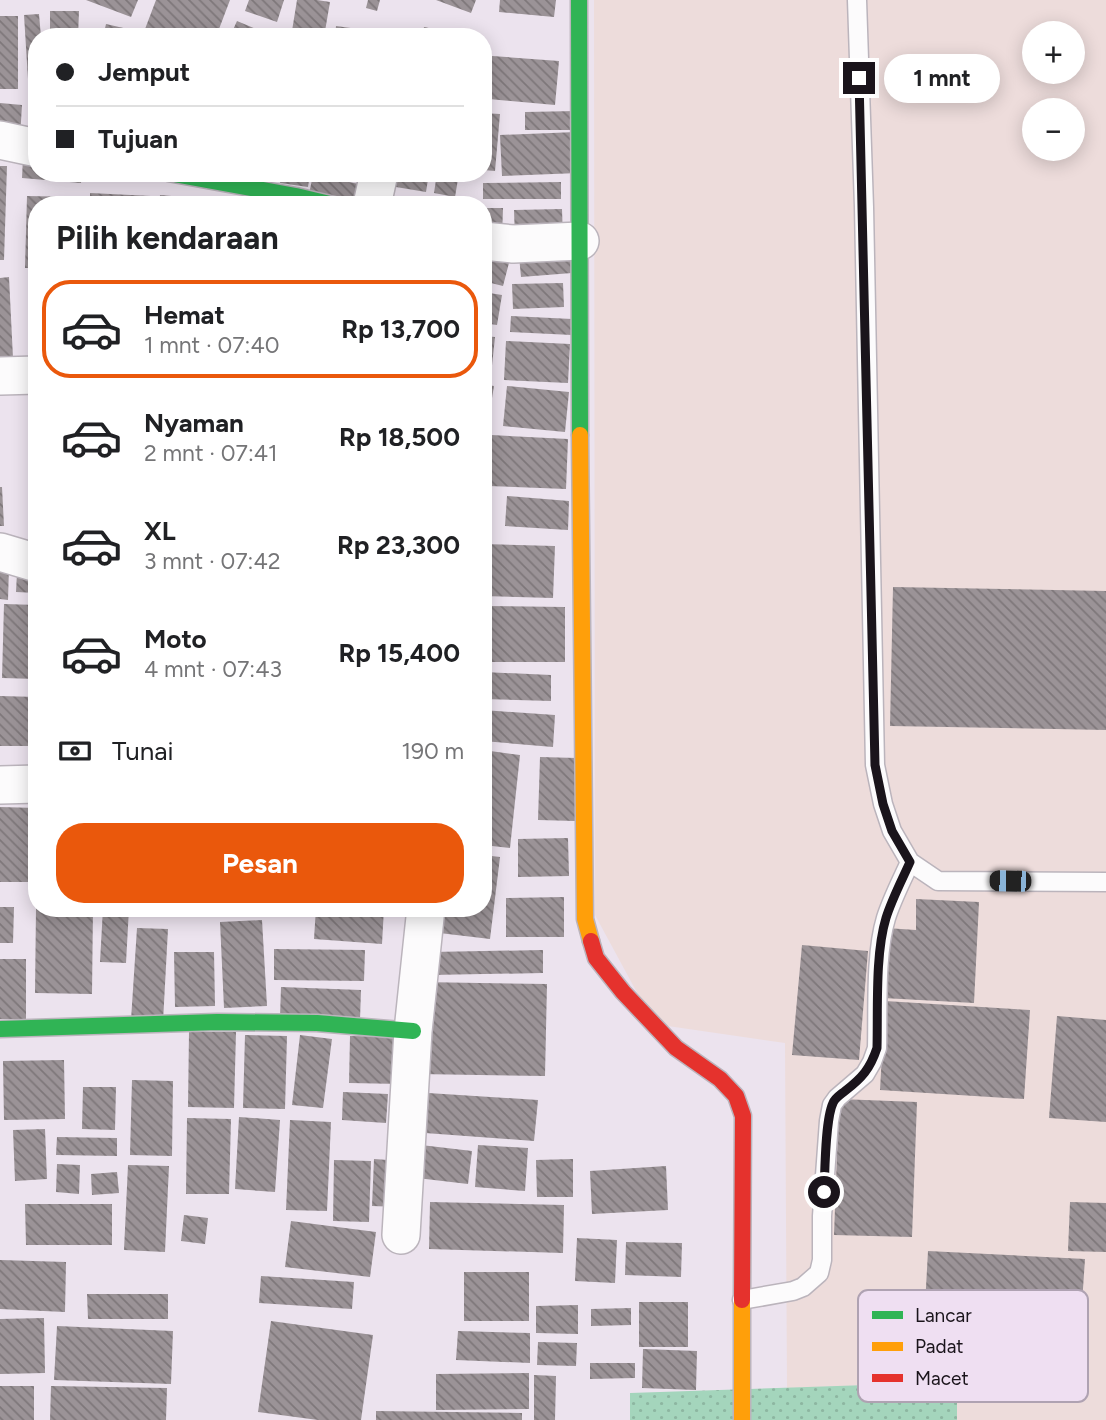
<!DOCTYPE html>
<html lang="id">
<head>
<meta charset="utf-8">
<style>
  :root { --surface:#fff; --page:#f6f6f6; --text:#202124; --muted:#757577; --line:#e0e0e0; --accent:#ea580c }
  body { margin:0; font-family:Figtree,sans-serif; background:var(--page); color:var(--text); height:100vh; display:flex; flex-direction:column; font-size:26px; white-space:nowrap }
  * { box-sizing:border-box; margin:0 }
  p { font-size:23px; color:var(--muted) }
  .icon { flex:none; width:38px; height:38px; fill:none; stroke:currentColor; stroke-width:2; stroke-linecap:round; stroke-linejoin:round }
  .map { position:relative; flex:1; overflow:hidden }
  .panel { position:absolute; left:28px; top:196px; width:464px; height:721px; display:flex; flex-direction:column; background:var(--surface); border-radius:28px; box-shadow:0 4px 18px #0003 }
  .panel>* { flex:none }
  .guide { position:absolute; left:28px; top:28px; width:464px; height:154px; border-radius:28px; box-shadow:0 4px 18px #0003; display:grid; align-content:center; height:154px; padding:0 28px; background:var(--surface) }
  .buttons { position:absolute; left:1022px; top:21px; display:grid; gap:14px }
  .buttons a { display:grid; place-items:center; width:63px; height:63px; border-radius:50%; background:var(--surface); box-shadow:0 4px 18px #0003; font-size:35px }
  .end { position:absolute; width:32px; height:32px; margin:-16px; border:9px solid #1a141b; background:#fff; box-shadow:0 0 0 4px #fff }
  .from { border-radius:50% }
  .bubble { position:absolute; height:49px; border-radius:24px; background:var(--surface); box-shadow:0 4px 18px #0003; font-size:23px; font-weight:700; line-height:49px; text-align:center }
  .car { position:absolute; width:21px; height:42px; margin:-21px -10px; border-radius:9px; box-shadow:0 0 5px 2px #0007; background:linear-gradient(#222 24%,#8ab4d8 0 40%,#222 0 76%,#8ab4d8 0 86%,#222 0) }
  .guide b { display:flex; align-items:center; gap:24px; height:66px; font-size:26px }
  .guide b+b { border-top:2px solid var(--line) }
  .guide i { width:18px; height:18px; background:var(--text) }
  ul { padding:0; list-style:none }
  li { display:flex; align-items:center; gap:21px; height:98px; margin:0 14px 10px; padding:0 14px; border:4px solid transparent; border-radius:28px }
  li div { flex:1 }
  li b { display:block; font-size:26px }
  li em { font-style:normal; font-weight:700 }
  li.on { border-color:var(--accent) }
  li>.icon { width:63px; height:63px; stroke-width:1.5 }
  h2 { padding:0 28px; font-size:32px; line-height:84px }
  .pay { display:flex; align-items:center; gap:18px; height:77px; padding:0 28px; font-size:26px }
  .pay p { margin-inline-start:auto }
  .button { display:flex; gap:14px; margin-top:auto; padding:14px 28px }
  .button a { flex:1; height:80px; border-radius:28px; background:var(--accent); color:#fff; font-size:28px; font-weight:700; line-height:80px; text-align:center }
  .map>svg:first-child { display:block }
</style>
</head>
<body>
<div class="map">
<svg width="1106" height="1420" viewBox="0 0 1106 1420">
  <defs>
    <pattern id="grass-dots" width="8" height="8" patternUnits="userSpaceOnUse" patternTransform="scale(1.75)"><rect width="8" height="8" fill="#a4d5bc"/><path d="M2 2h.1M6 6h.1" fill="none" stroke="#8db6a1" stroke-width="1.8" stroke-linecap="round"/></pattern>
    <pattern id="building-back-hatch" width="6" height="6" patternUnits="userSpaceOnUse" patternTransform="scale(1.75)"><rect width="6" height="6" fill="#9b9397"/><path d="M-1 5l2 2M0 0l6 6M5-1l2 2" fill="none" stroke="#7e777a"/></pattern>
  </defs>
  <rect width="100%" height="100%" fill="#ece3ee"/>
  <path fill="#eddcdb" fill-rule="evenodd" d="M594 0H1106V1420H957V1382L787 1388 785 1043 654 1024 595 915ZM1034 33H1073V72H1034ZM1034 110H1073V149H1034Z"/>
  <path fill="url(#grass-dots)" d="M957 1382V1420H630V1393Z"/>
  <path fill="url(#building-back-hatch)" d="M86 0H138L131 17Z
    M156 0H230L216 37H142Z
    M249 0H284L277 22 245 11Z
    M297 0H317L330 2 324 37H291Z
    M368 0H380L377 11 366 8Z
    M436 0H476L471 13Z
    M500 0H556L554 17 499 12Z
    M50 11H79L78 37H50Z
    M39 14 41 37H37V78L28 79 24 15Z
    M0 16H18V89H0Z
    M237 21 268 34 267 37H244L232 32Z
    M106 24 132 30 131 37H103Z
    M336 26 380 32V37H335Z
    M424 27 467 36 466 37H422Z
    M492 56 559 61 555 105 489 99Z
    M0 103 22 105 20 138 0 137Z
    M577 111V130H525V112Z
    M483 113 500 114 495 171 483 170Z
    M576 132 579 173 502 176 500 135Z
    M23 158 37 159V173H82L81 183 22 178Z
    M0 166H7L4 260H0Z
    M282 173H310L308 187 280 183Z
    M392 173H429L426 192 390 186Z
    M437 173H459L455 197 434 193Z
    M313 175 369 186 362 205 309 194Z
    M561 182V199H483V183Z
    M90 193 151 196 150 205H90Z
    M160 195 217 200 216 205H159Z
    M27 196 77 197V205H37V268H25Z
    M406 197 458 203V205H405Z
    M483 208H503L502 238H483Z
    M562 209 563 239 515 240 514 210Z
    M483 252 510 259 503 286 483 281Z
    M571 253 572 273 521 277 519 256Z
    M9 277 13 358H0V278Z
    M563 283 564 307 513 309 512 284Z
    M483 292 502 295 497 325 483 323Z
    M511 316 572 319V335L510 332Z
    M483 336 495 337 491 375 483 374Z
    M506 341 570 344 568 383 504 380Z
    M483 384 494 386 486 434H483Z
    M507 386 569 392 565 432 503 426Z
    M33 428H37V558H28Z
    M491 435 568 439 566 489 488 486Z
    M0 487H2L4 526H0Z
    M507 496 569 501 568 530 505 526Z
    M483 544 555 546 553 598 483 596Z
    M0 567H9L8 600 0 599Z
    M17 573 37 574V593L16 592Z
    M893 587 1106 591V730L890 726Z
    M4 604 37 605V679L2 678Z
    M483 606 565 607V662H483Z
    M483 672 551 675V701L483 699Z
    M0 696 37 697V746H0Z
    M483 710 555 715 553 747 483 741Z
    M483 750 520 755 510 848 483 845Z
    M540 757 577 758 575 821 538 820Z
    M0 807 37 808V882H0Z
    M568 838 569 876 518 877V839Z
    M483 855 500 857 490 939 431 932 434 908H483Z
    M564 897V937H506V898Z
    M916 899 979 902 974 1003 883 998 886 928 916 930Z
    M0 907H14L13 943H0Z
    M36 908H93L92 994 35 993Z
    M103 908H129L126 963 100 962Z
    M316 908H384L382 944 314 939Z
    M262 920 267 1006 224 1008 220 922Z
    M137 928 168 929 163 1022 131 1020Z
    M802 945 868 951 859 1060 792 1055Z
    M274 949 365 950 364 981 274 980Z
    M543 950V973L431 975V952Z
    M174 952H214L215 1006 175 1007Z
    M0 959H26V1019H0Z
    M420 982 547 984 545 1076 418 1074Z
    M281 987 361 990 360 1020 280 1017Z
    M885 1001 1030 1010 1024 1099 880 1090Z
    M1057 1016 1106 1020V1122L1049 1118Z
    M189 1032H236L234 1108 188 1107Z
    M245 1035 287 1036 285 1109 243 1108Z
    M300 1035 332 1039 323 1108 292 1105Z
    M350 1036 402 1037 401 1084 349 1083Z
    M64 1060 65 1119 4 1120 3 1061Z
    M132 1080 173 1081 172 1156 130 1155Z
    M83 1087H116L115 1130 82 1129Z
    M343 1092 388 1094 386 1123 342 1120Z
    M428 1093 538 1100 534 1141 425 1133Z
    M839 1099 917 1102 912 1237 834 1235Z
    M239 1117 280 1120 275 1192 235 1189Z
    M187 1118 231 1119 229 1194H186Z
    M290 1120 331 1122 327 1211 286 1210Z
    M45 1129 47 1179 15 1181 13 1130Z
    M57 1137 117 1138V1156L56 1155Z
    M421 1145 472 1151 468 1184 417 1178Z
    M478 1145 528 1148 525 1191 475 1187Z
    M374 1159 402 1161 399 1207 372 1206Z
    M573 1159V1197H537L536 1160Z
    M334 1160 371 1161 369 1222 333 1221Z
    M57 1164 80 1165 79 1194 56 1192Z
    M128 1165 169 1166 165 1252 124 1250Z
    M666 1166 668 1210 592 1214 590 1171Z
    M117 1172 119 1193 92 1195 91 1174Z
    M430 1202 564 1205 563 1253 429 1249Z
    M1070 1202 1106 1203V1252L1068 1251Z
    M25 1204H112V1245H26Z
    M184 1215 208 1218 205 1244 181 1241Z
    M291 1221 376 1232 370 1277 285 1267Z
    M577 1238 617 1240 615 1283 575 1281Z
    M626 1242 682 1243 681 1277 625 1275Z
    M928 1251 1085 1259 1080 1333 924 1324Z
    M0 1260 66 1262 65 1312 0 1309Z
    M464 1272H529V1321H464Z
    M261 1276 354 1282 352 1309 259 1303Z
    M87 1294H168V1319H88Z
    M639 1302H688V1347H639Z
    M578 1305V1334L536 1333V1306Z
    M631 1308V1325L591 1326V1309Z
    M44 1318 45 1373 0 1374V1319Z
    M271 1321 373 1335 361 1420H318L258 1412Z
    M57 1326 173 1331 171 1384 54 1380Z
    M458 1331 530 1333V1363L456 1360Z
    M538 1342 577 1343 576 1366 537 1365Z
    M643 1349 697 1351 696 1390 642 1388Z
    M590 1363H635V1378L590 1379Z
    M529 1373V1409L436 1410V1374Z
    M534 1375 556 1376 555 1420H534Z
    M0 1386H34V1420H0Z
    M51 1386 167 1388 166 1420H50Z
    M376 1411 522 1413V1420H376Z"/>
  <g fill="none" stroke-linecap="round" stroke-linejoin="round">
    <g stroke="#bbb4bc" stroke-width="21">
      <path id="lane" d="M857 0 864 207 875 765 883 804 892 831 910 862 938 881 1106 882
        M742 1300 793 1291 803 1287 819 1273 822 1260V1216L829 1121 832 1105 837 1098 865 1074 872 1062 877 1048C878 1009 875 954 886 918 892 899 902 880 910 862"/>
    </g>
    <g stroke="#bbb4bc" stroke-width="40">
      <path id="street" d="M0 140 37 148
        M372 205 379 173
        M483 241 513 244 580 241
        M0 376 37 375
        M0 552 37 563
        M0 785 37 784
        M401 1235 413 1031 426 908"/>
    </g>
    <g stroke="#bbb4bc" stroke-width="19">
      <path id="fast" d="M579 0 580 435
        M168 173 296 196 334 205
        M0 1029 217 1022 317 1023 413 1031"/>
    </g>
    <g stroke="#bbb4bc" stroke-width="19">
      <path id="slow" d="M580 435 585 919 591 941
        M742 1420V1300"/>
    </g>
    <g stroke="#bbb4bc" stroke-width="19">
      <path id="jam" d="M591 941 596 958 623 992 676 1048 720 1079 736 1096 743 1116 742 1300"/>
    </g>
    <use href="#lane" stroke="#fcfbfc" stroke-width="18"/>
    <use href="#street" stroke="#fcfbfc" stroke-width="37"/>
    <use href="#fast" stroke="#30b455" stroke-width="16"/>
    <use href="#slow" stroke="#ff9f0a" stroke-width="16"/>
    <use href="#jam" stroke="#e5322d" stroke-width="16"/>
  </g>
  <g fill="none" stroke-linecap="round" stroke-linejoin="round">
    <path stroke="#1a141b" stroke-width="9" d="M824 1192C825 1172 825 1120 833 1103 835 1098 840 1095 845 1091 862 1078 870 1069 877 1048 878 1009 875 954 886 918 892 899 902 880 910 862L892 831 883 804 875 765 859 78"/>
  </g>
  <rect x="858" y="1290" width="230" height="112" rx="10" fill="#efdff2" stroke="#afa2b2" stroke-width="2"/>
  <rect x="872" y="1311" width="31" height="8" fill="#30b455"/>
  <rect x="872" y="1342" width="31" height="9" fill="#ff9f0a"/>
  <rect x="872" y="1374" width="31" height="8" fill="#e5322d"/>
  <g font-size="19" fill="#1a141b">
    <text x="915" y="1322">Lancar</text>
    <text x="915" y="1353">Padat</text>
    <text x="915" y="1385">Macet</text>
  </g>
</svg>
<div class="buttons">
<a>+</a>
<a>−</a>
</div>
<i class="end from" style="left:824px;top:1192px"></i>
<i class="end" style="left:859px;top:78px"></i>
<div class="bubble" style="left:884px;top:54px;width:116px">1 mnt</div>
<i class="car" style="left:1010px;top:881px;rotate:271deg"></i>
<div class="guide">
<b><i class="from"></i>Jemput</b>
<b><i></i>Tujuan</b>
</div>
<section class="panel">
<h2>Pilih kendaraan</h2>
<ul>
<li class="on"><svg class="icon" aria-label="car" viewBox="0 0 24 24"><path d="M5 17H2v-5l4-1 3-4h7l3 4 3 1v5h-3M9 17h6M6 11h13"/><circle cx="7" cy="17" r="2"/><circle cx="17" cy="17" r="2"/></svg><div><b>Hemat</b><p>1 mnt · 07:40</p></div><em>Rp 13,700</em></li>
<li><svg class="icon" aria-label="car" viewBox="0 0 24 24"><path d="M5 17H2v-5l4-1 3-4h7l3 4 3 1v5h-3M9 17h6M6 11h13"/><circle cx="7" cy="17" r="2"/><circle cx="17" cy="17" r="2"/></svg><div><b>Nyaman</b><p>2 mnt · 07:41</p></div><em>Rp 18,500</em></li>
<li><svg class="icon" aria-label="car" viewBox="0 0 24 24"><path d="M5 17H2v-5l4-1 3-4h7l3 4 3 1v5h-3M9 17h6M6 11h13"/><circle cx="7" cy="17" r="2"/><circle cx="17" cy="17" r="2"/></svg><div><b>XL</b><p>3 mnt · 07:42</p></div><em>Rp 23,300</em></li>
<li><svg class="icon" aria-label="car" viewBox="0 0 24 24"><path d="M5 17H2v-5l4-1 3-4h7l3 4 3 1v5h-3M9 17h6M6 11h13"/><circle cx="7" cy="17" r="2"/><circle cx="17" cy="17" r="2"/></svg><div><b>Moto</b><p>4 mnt · 07:43</p></div><em>Rp 15,400</em></li>
</ul>
<div class="pay"><svg class="icon" aria-label="cash" viewBox="0 0 24 24"><path d="M3 7h18v10H3z"/><circle cx="12" cy="12" r="2"/></svg>Tunai<p>190 m</p></div>
<div class="button"><a>Pesan</a></div>
</section>
</div>
</body>
</html>
